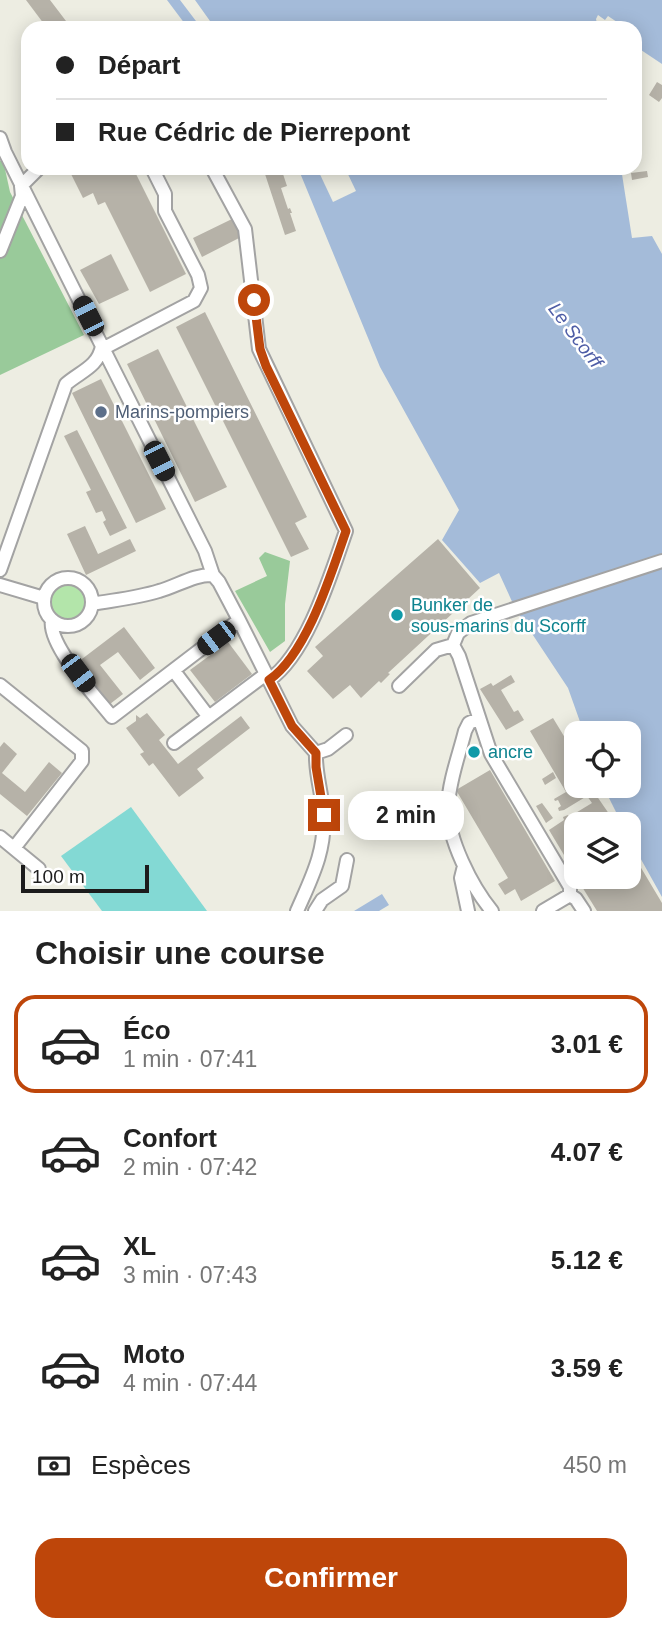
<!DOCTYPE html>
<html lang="fr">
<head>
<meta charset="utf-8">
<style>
  :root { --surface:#fff; --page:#f6f6f6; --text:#222; --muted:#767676; --line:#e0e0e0; --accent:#be460a }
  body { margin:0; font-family:Arial,sans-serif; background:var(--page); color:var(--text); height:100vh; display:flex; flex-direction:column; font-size:26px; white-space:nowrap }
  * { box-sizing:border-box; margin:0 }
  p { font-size:23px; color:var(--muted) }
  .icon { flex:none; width:38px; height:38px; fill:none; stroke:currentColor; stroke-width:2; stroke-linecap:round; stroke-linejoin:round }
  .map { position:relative; height:911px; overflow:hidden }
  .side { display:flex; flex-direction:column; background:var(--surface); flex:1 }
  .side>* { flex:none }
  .guide { position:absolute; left:21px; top:21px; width:621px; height:154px; border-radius:21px; box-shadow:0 4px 18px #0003; display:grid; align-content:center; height:154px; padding:0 35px; background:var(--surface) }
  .buttons { position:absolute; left:564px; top:721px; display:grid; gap:14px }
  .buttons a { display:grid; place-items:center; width:77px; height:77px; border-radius:14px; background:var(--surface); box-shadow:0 4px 18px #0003; font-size:35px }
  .scale { position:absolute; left:21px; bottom:18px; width:128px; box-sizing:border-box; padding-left:7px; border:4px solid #1c1c1c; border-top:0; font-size:19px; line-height:24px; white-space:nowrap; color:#1c1c1c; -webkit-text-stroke:5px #fff; paint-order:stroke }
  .end { position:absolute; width:32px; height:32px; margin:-16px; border:9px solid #be460a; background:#fff; box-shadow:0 0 0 4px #fff }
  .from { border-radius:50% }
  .bubble { position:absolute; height:49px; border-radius:21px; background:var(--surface); box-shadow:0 4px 18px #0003; font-size:23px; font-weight:700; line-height:49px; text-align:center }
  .car { position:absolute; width:21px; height:42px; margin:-21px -10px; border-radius:9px; box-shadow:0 0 5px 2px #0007; background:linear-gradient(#222 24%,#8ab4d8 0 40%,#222 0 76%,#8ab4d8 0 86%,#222 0) }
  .guide b { display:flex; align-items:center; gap:24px; height:66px; font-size:26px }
  .guide b+b { border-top:2px solid var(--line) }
  .guide i { width:18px; height:18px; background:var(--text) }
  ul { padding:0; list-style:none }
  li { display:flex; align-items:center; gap:21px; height:98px; margin:0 14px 10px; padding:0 21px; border:4px solid transparent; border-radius:21px }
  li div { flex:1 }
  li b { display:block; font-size:26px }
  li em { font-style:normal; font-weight:700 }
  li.selected { border-color:var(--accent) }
  li>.icon { width:63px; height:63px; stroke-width:1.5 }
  h2 { padding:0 35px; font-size:32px; line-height:84px }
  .pay { display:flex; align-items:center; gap:18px; height:77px; padding:0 35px; font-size:26px }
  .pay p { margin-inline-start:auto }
  .action { display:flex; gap:14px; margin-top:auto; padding:14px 35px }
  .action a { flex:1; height:80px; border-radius:21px; background:var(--accent); color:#fff; font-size:28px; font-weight:700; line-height:80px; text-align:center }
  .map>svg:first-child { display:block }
</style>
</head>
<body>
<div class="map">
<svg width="662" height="911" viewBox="0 0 662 911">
  <rect width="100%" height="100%" fill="#edede2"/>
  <path fill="#b3e5aa" d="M49 601a19 19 0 1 1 38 0a19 19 0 1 1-38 0Z"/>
  <path fill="#99ca9a" d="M3 160 10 192 84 335 0 375V161Z
    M265 552 290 561 285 604V641L270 652 235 591 267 576 259 558Z"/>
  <path fill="#83d9d4" d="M131 807 207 911H102L61 856Z"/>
  <path fill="#a4bbd9" d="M167 0H180L199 25 196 28H188Z
    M195 0H662V64L635 46V28H626L608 16 605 20 598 15 596 19 598 28H235L231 24 227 28H215Z
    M298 168H621L632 238 652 236 662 254V897L628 836V824H622L603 786H628V733H584L568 688 515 608 499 573 480 583 442 540 459 510 380 367Z
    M382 894 389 905 379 911H354Z"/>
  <path fill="#edede2" d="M317 168H345L356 191 333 202Z"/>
  <path fill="#b6b2a8" d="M26 0H50L66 21 57 28H47Z
    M657 82 662 85V98L659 102 649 95Z
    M68 168H133L186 274 150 292 105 202 98 205 93 193 83 198Z
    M263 168H281L287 186 281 188 288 209 290 208 292 213H290L296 231 285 235Z
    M647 171 648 177 632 180 631 173Z
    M232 219 241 237 202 257 193 238Z
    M111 254 129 290 99 304 80 270Z
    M205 312 307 517 295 523 309 549 291 557 176 327Z
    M158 349 227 487 195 502 127 364Z
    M101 379 166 509 136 523 72 393Z
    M77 430 127 528 110 536 103 522 106 520 102 511 96 513 86 492 91 490 64 436Z
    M85 526 98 554 130 539 136 551 86 575 67 534Z
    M438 539 480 588 388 673 390 674 381 683 379 681 361 698 350 685 333 699 307 671 323 656 315 647Z
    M124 627 155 668 140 680 118 652 100 665 123 694 110 704 78 662Z
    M228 642 252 674 215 702 190 670Z
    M511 675 515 682 501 690 514 712 518 710 524 720 506 730 480 689 491 683 493 686Z
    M147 713 165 735 159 740 178 764 241 716 250 728 197 769 204 778 179 797 153 763 149 766 140 754 144 752 126 728 136 721V715L140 718Z
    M553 718 576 756V786H593L596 791 594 792 616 824H576V875L549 830 564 820 563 817 568 815 569 817 592 803 587 796 564 810 559 811 558 808 561 806 558 800 555 801 554 799 566 792 530 731Z
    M4 742 17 754 2 773 25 792 49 762 62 773 27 816 0 794V747Z
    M490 770 555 881 521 901 515 889 505 895 498 884 508 878 456 790Z
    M553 772 556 778 545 785 542 779Z
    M542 803 553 818 546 823 536 806Z
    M628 846 662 903V911H597L576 877H628Z"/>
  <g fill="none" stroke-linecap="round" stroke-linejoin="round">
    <g stroke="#a3a3a3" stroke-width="16">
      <path id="minor" d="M0 138 5 152 102 346C98 367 81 371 66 384L0 570
        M152 168 165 194V211L198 275 201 288 194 301 108 346H102L205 551 213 575
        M212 168 245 229 259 349 346 531C331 574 307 654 269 680
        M0 251 22 196 21 186 39 168
        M44 602a24 24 0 1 1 48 0a24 24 0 1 1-48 0Z
        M0 585 44 598
        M92 604C114 600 137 598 159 591 177 586 195 574 213 575L219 582 239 620 292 726 316 753
        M52 620C47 644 96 697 112 717L239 620
        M453 645 459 656 491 754 570 887V895L576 899 584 911
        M174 671 208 716
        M0 685 82 751V761L14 848
        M399 686 436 650 453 645 458 633 471 623 662 561
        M478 719 469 723 465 731C459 755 449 781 448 806 447 838 472 887 492 911
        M174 743 266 674
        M316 753 328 749 346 735
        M0 837 39 869
        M464 866 461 878 468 911
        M297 911C311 879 327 849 323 812 322 792 315 773 316 753
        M315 911 322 900 342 886 347 860
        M543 911 570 895"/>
    </g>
    <use href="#minor" stroke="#fff" stroke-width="12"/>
  </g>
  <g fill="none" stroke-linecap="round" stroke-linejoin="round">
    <path stroke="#be460a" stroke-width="9" d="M254 300 260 349 266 366 346 531C331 574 307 654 269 680L292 726 316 753V767L324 815"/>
  </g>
  <circle fill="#5c6f8a" stroke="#fff" stroke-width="2.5" cx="101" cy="412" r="7"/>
  <g fill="#0f9aa8" stroke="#fff" stroke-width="2.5">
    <circle cx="397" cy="615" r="7"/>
    <circle cx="474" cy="752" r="7"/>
  </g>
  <g text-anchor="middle" stroke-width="5" stroke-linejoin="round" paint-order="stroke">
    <g font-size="18" fill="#4e5e75" stroke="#fff" text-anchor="start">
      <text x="115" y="418">Marins-pompiers</text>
    </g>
    <g font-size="18" fill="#0d838f" stroke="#fff" text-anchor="start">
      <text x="411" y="611">Bunker de<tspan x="411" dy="21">sous-marins du Scorff</tspan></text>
      <text x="488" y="758">ancre</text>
    </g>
    <g font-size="19" font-style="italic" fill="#4e5da6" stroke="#fff">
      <text transform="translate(576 335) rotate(53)" y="7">Le Scorff</text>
    </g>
  </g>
</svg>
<div class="buttons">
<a><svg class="icon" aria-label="locate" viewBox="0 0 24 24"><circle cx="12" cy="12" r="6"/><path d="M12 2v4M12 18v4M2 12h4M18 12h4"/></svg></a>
<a><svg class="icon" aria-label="layers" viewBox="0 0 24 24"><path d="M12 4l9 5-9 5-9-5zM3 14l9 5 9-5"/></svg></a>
</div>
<div class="scale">100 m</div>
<i class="end from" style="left:254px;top:300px"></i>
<i class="end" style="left:324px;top:815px"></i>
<div class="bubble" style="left:348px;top:791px;width:116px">2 min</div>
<i class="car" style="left:88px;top:316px;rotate:333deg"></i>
<i class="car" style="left:159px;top:461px;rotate:153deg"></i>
<i class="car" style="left:216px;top:638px;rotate:233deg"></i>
<i class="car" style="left:78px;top:673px;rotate:143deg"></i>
<div class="guide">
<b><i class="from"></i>Départ</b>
<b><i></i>Rue Cédric de Pierrepont</b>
</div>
</div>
<section class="side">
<h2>Choisir une course</h2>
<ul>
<li class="selected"><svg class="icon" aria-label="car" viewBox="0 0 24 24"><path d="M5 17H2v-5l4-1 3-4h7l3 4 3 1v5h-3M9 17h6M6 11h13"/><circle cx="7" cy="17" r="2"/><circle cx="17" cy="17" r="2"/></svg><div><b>Éco</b><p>1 min · 07:41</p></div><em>3.01 €</em></li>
<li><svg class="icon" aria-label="car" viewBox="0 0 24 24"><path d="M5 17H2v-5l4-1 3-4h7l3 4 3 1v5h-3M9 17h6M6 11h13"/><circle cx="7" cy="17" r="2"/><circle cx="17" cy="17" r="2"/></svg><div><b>Confort</b><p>2 min · 07:42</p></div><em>4.07 €</em></li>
<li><svg class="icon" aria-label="car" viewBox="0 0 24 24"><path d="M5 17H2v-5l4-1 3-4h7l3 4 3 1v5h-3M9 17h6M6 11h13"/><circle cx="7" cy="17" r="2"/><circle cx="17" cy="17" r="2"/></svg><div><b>XL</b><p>3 min · 07:43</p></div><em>5.12 €</em></li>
<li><svg class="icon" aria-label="car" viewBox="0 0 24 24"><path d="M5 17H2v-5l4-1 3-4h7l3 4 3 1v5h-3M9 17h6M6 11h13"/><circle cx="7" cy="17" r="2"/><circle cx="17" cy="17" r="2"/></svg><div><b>Moto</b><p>4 min · 07:44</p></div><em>3.59 €</em></li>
</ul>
<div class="pay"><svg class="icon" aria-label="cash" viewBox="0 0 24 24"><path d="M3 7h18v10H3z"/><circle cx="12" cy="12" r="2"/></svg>Espèces<p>450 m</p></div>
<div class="action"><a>Confirmer</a></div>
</section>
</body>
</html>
